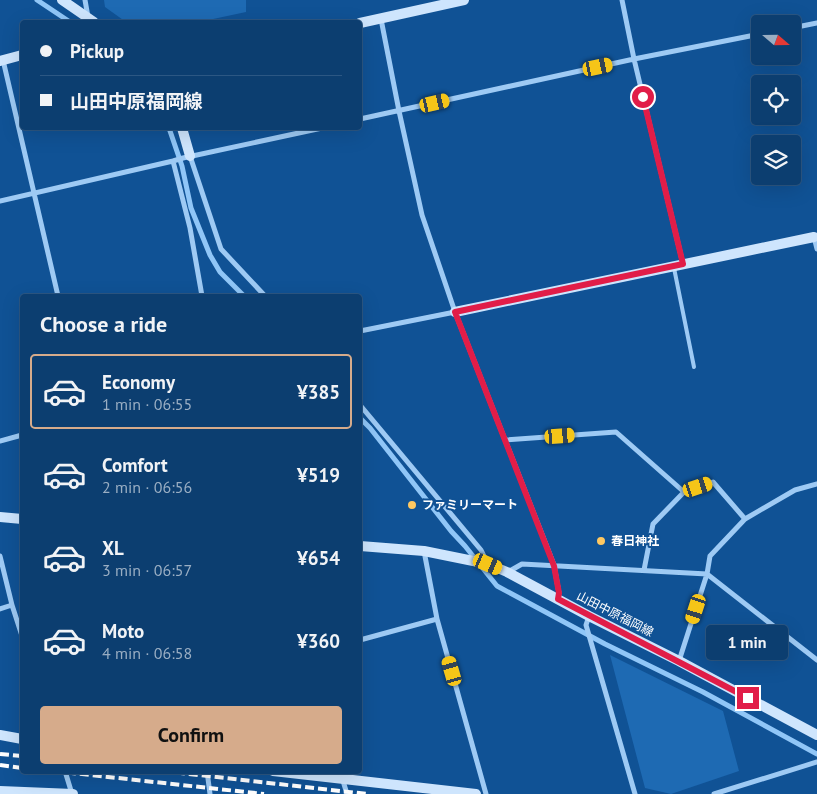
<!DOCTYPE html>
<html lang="en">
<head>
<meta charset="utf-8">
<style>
  :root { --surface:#0c3e70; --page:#1a4978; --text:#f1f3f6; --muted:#9aaec3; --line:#2c5783; --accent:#d6ab8b }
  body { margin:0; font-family:"PT Sans","Noto Sans JP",sans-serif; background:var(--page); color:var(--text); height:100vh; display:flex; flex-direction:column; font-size:19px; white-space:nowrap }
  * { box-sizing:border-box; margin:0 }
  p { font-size:16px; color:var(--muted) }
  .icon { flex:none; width:28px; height:28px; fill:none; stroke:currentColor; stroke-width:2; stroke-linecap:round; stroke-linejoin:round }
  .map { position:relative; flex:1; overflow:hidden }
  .panel { position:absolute; left:20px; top:294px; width:342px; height:480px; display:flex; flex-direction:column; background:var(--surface); border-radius:5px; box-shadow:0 5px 20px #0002,0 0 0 1px var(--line) }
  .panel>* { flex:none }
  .guide { position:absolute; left:20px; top:20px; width:342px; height:110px; border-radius:5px; box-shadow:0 5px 20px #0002,0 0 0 1px var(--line); display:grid; align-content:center; height:110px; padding:0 20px; background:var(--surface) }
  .needle { width:32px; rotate:110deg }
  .buttons { position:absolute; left:751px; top:15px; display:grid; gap:10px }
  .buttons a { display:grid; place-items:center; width:50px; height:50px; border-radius:5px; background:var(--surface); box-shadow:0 5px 20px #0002,0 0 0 1px var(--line); font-size:25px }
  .end { position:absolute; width:22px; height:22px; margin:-11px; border:6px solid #e11d48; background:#fff; box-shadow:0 0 0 2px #fff }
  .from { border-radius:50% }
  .bubble { position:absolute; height:35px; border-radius:5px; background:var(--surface); box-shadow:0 5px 20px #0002,0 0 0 1px var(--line); font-size:16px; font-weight:800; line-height:35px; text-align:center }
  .car { position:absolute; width:15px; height:30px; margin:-15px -8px; border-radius:6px; box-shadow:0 0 4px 1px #0007; background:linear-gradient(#f5c518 24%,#345 0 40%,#f5c518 0 76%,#345 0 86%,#f5c518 0) }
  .guide b { display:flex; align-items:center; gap:18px; height:48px; font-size:19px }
  .guide b+b { border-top:1px solid var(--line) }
  .guide i { width:12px; height:12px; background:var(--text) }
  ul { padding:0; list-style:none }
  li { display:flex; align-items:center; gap:15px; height:75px; margin:0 10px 8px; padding:0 10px; border:2px solid transparent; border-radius:5px }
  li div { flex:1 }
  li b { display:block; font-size:19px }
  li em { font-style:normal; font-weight:800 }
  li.selected { border-color:var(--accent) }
  li>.icon { width:45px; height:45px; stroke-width:1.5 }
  h2 { padding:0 20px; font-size:22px; line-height:60px }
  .button { display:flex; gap:10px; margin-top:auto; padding:10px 20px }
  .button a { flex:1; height:58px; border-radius:5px; background:var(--accent); color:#111; font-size:20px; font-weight:800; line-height:58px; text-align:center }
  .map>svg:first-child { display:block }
</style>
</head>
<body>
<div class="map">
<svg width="817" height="794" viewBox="0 0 817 794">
  <rect width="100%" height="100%" fill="#105295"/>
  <path fill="#1e6ab3" d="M104 0H246V12L199 22H126L105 7Z
    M610 655 723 711 739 771 671 794 645 788Z"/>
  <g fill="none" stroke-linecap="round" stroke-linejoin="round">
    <path stroke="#90c6f7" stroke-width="5" d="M37 0 70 22
      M169 128 182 166 191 208 210 255 220 272 244 296
      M360 418 370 428 451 531 465 546 497 586 605 644 703 692 817 754"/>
    <path stroke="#9ecaf4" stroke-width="4" d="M674 268 694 367"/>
    <path stroke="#9ecaf4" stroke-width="5" d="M85 0 88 17
      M622 0 634 59 683 264
      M381 19 399 111 422 215 455 312 554 565 559 593 557 599
      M792 28 817 23
      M3 60 58 296
      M360 119 634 59 760 34
      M190 156 221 249 265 296
      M173 161 190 228 202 296
      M0 201 173 161 183 158 322 128
      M814 237 817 249
      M360 331 455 312
      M360 405 481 550 488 564
      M505 440 616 432 684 492 713 482 745 519
      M0 441 22 435
      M424 551 437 619 486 794
      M0 556 12 605 0 609
      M644 570 653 524 684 492
      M508 572 522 564 707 574 817 660
      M12 605 22 636
      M589 616 586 625 635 794
      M360 640 437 619
      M679 661 707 574 710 556 745 519 795 490 817 484
      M65 771 72 794
      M207 771 210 794
      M340 771 347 794
      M714 794 817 762"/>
    <path stroke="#cee5fd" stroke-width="10" d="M62 0 94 22
      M360 23 464 0
      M0 61 22 55
      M182 128 190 156
      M455 312 814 237
      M0 517 22 519
      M360 546 424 551 488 564 507 572 589 616 679 661 817 735
      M0 735 22 739
      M273 771 476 794
      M0 791 73 794"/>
    <path stroke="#fff" stroke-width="4" stroke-dasharray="9 4" stroke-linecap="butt" d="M0 754 22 756
      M0 765 22 768
      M54 771 264 794
      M163 771 367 794"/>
  </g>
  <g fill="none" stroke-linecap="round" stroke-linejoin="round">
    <path stroke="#e11d48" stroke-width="6" d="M643 97 683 264 455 312 554 566 559 593 558 599 748 698"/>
  </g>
  <g fill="#ffc861" stroke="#105295" stroke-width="2">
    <circle cx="412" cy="505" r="5"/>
    <circle cx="601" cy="541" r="5"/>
  </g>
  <g text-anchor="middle" stroke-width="4" stroke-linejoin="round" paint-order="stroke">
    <g font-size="12" font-weight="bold" fill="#fff" stroke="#105295" text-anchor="start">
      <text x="422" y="509">ファミリーマート</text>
      <text x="611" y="545">春日神社</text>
    </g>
    <g font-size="12" fill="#fff" stroke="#105295">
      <text transform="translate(615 614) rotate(27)" y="4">山田中原福岡線</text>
    </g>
  </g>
</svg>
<div class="buttons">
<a><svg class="needle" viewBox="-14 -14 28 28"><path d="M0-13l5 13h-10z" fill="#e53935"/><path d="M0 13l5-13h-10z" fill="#9aaec3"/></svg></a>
<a><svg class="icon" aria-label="locate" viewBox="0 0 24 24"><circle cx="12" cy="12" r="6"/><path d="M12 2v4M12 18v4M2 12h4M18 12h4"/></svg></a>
<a><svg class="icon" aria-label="layers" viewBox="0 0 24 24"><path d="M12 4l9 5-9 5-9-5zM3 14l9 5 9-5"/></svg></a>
</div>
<i class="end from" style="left:643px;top:97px"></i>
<i class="end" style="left:748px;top:698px"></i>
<div class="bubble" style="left:706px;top:625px;width:82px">1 min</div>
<i class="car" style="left:598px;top:67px;rotate:78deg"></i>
<i class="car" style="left:435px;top:103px;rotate:77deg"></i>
<i class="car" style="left:560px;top:436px;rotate:86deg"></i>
<i class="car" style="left:698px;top:487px;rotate:72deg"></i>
<i class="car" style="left:488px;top:564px;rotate:113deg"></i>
<i class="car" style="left:696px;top:609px;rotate:198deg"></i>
<i class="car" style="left:452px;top:671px;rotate:344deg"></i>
<div class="guide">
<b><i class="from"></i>Pickup</b>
<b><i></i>山田中原福岡線</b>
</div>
<section class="panel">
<h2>Choose a ride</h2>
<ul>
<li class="selected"><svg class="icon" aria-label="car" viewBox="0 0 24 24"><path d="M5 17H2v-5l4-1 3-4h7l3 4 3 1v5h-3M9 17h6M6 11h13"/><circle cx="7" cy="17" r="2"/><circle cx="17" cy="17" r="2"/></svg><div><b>Economy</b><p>1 min · 06:55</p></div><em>¥385</em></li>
<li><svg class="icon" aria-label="car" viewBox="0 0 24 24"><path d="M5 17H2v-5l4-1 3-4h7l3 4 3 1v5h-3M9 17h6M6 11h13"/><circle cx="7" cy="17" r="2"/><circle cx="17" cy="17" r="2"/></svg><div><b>Comfort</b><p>2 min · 06:56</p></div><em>¥519</em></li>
<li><svg class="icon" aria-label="car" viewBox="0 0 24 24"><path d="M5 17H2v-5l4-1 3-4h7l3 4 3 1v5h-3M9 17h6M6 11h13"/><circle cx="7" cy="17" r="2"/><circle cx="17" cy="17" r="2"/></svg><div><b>XL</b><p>3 min · 06:57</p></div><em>¥654</em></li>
<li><svg class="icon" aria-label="car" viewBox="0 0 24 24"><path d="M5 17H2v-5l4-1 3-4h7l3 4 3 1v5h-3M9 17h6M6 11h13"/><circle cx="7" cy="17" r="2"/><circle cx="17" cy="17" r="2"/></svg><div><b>Moto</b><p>4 min · 06:58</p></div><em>¥360</em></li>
</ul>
<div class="button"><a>Confirm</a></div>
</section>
</div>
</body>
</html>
